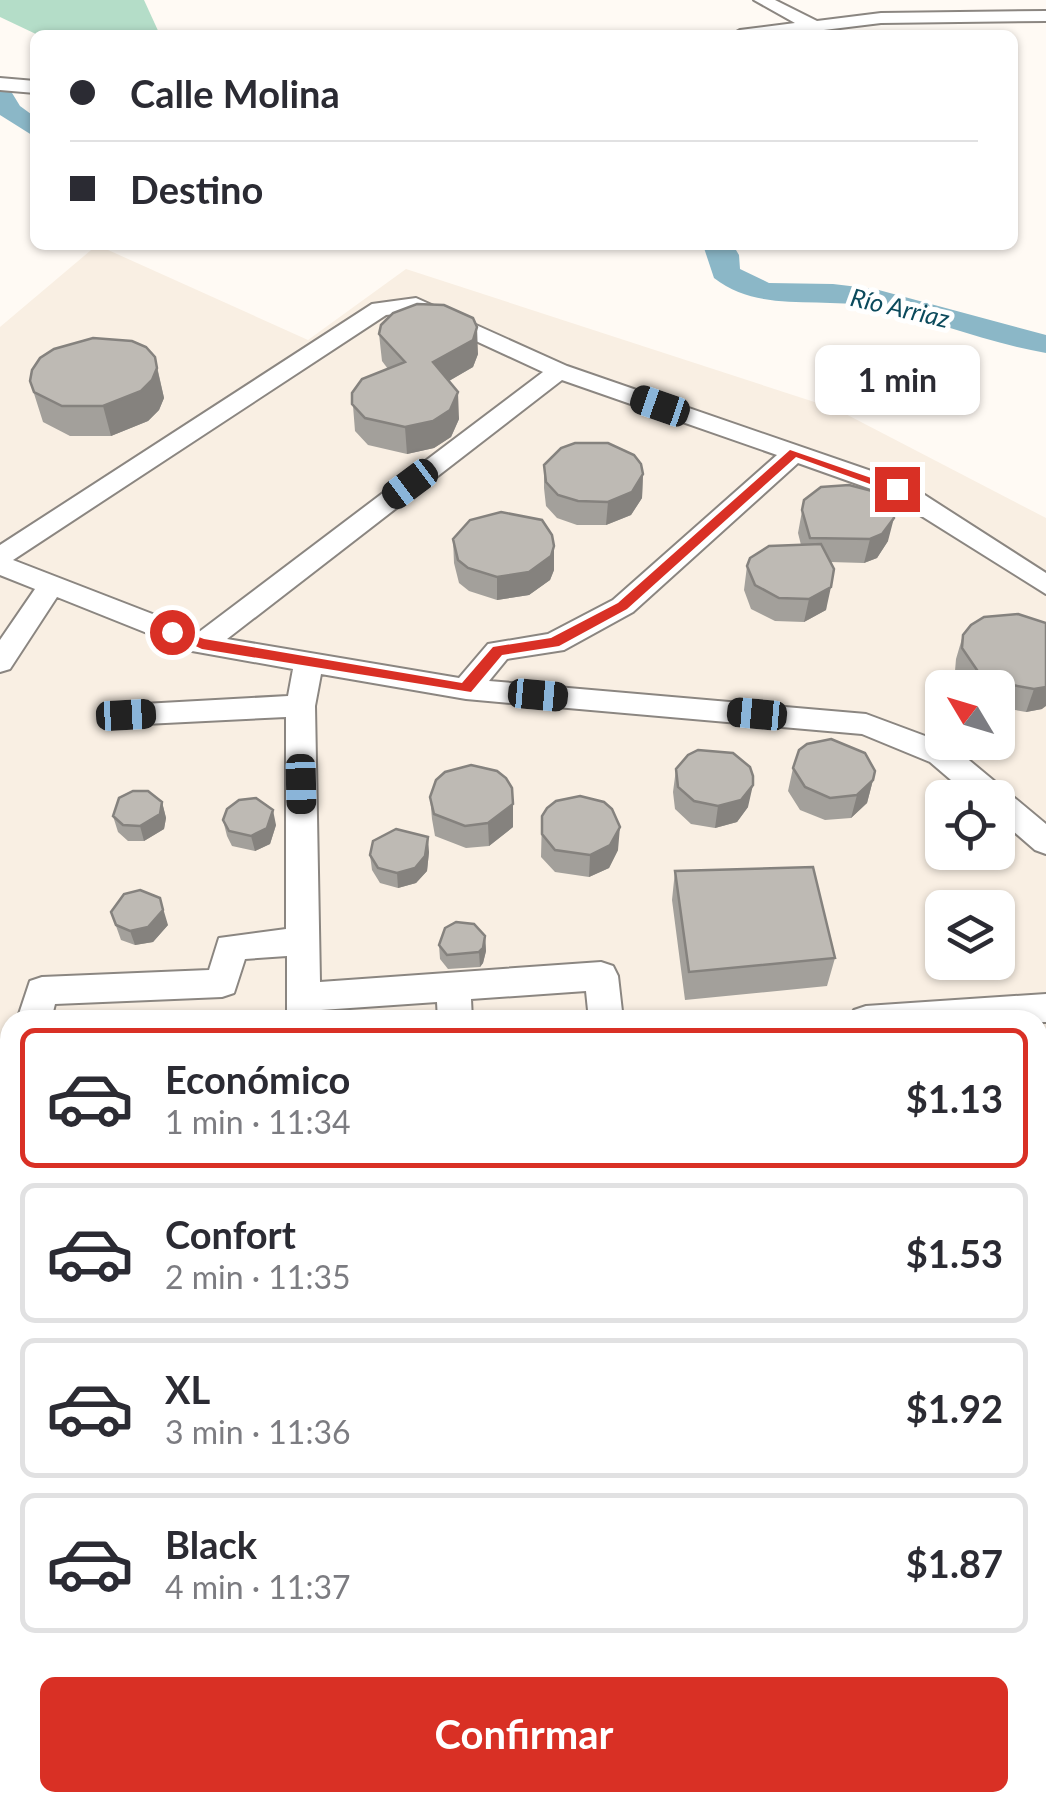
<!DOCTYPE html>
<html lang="es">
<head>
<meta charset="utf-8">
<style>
  :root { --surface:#fff; --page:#f7f7f7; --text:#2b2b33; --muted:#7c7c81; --line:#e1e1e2; --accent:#d93025 }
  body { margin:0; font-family:Lato,sans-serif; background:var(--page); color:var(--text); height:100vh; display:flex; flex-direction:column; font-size:38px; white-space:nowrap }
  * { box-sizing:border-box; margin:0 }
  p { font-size:32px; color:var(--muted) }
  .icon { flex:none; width:55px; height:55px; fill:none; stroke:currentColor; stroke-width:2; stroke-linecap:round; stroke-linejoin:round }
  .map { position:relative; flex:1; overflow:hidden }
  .sheet { position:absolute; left:0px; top:1010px; width:1048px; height:802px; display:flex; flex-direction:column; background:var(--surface); border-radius:30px 30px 0 0; box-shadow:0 2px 8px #0004 }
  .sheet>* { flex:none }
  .top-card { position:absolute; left:30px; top:30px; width:988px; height:220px; border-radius:15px; box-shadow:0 2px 8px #0004; display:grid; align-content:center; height:220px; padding:0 40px; background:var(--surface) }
  .needle { width:65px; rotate:308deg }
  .controls { position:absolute; left:925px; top:670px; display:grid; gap:20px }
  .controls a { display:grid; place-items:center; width:90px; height:90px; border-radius:15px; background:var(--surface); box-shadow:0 2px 8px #0004; font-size:50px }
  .end { position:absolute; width:45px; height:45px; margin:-22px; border:12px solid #d93025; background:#fff; box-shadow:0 0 0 5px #fff }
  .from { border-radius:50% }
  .bubble { position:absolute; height:70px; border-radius:15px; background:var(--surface); box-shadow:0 2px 8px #0004; font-size:32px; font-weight:700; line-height:70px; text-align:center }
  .car { position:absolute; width:30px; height:60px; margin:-30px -15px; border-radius:12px; box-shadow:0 0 8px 2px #0007; background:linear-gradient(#222 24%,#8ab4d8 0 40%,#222 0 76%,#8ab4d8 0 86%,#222 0) }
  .top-card b { display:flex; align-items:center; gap:35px; height:95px; font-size:38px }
  .top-card b+b { border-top:2px solid var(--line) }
  .top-card i { width:25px; height:25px; background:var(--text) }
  ul { padding:18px 0 0; list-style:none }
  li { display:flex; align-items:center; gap:30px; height:140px; margin:0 20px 15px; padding:0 20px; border:5px solid var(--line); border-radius:15px }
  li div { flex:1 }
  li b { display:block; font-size:38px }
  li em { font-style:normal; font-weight:700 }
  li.active { border-color:var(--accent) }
  li>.icon { width:90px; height:90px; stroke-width:1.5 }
  .primary-button { display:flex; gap:20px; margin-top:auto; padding:20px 40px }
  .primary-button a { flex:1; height:115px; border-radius:15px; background:var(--accent); color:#fff; font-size:40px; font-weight:700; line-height:115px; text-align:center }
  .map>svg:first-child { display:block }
</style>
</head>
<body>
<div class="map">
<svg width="1046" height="1811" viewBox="0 0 1046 1811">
  <rect width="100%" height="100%" fill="#fffaf4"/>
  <path fill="#f9efe3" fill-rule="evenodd" d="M97 245 308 340 406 269 836 409 1046 518V1289H1038V1020H10V1295L0 1296V327ZM942 688H998V742H942ZM942 798H998V852H942ZM942 908H998V962H942Z"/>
  <path fill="#b4ddc8" d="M0 0H144L160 35H38L0 17Z"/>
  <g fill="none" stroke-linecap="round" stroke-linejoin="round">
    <path fill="#8bb7c7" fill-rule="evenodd" d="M0 85 9 88 20 106 35 117V137L0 115Z
      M703 245H733L739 255 740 269 769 283 833 284 875 289 1046 335V353C987 343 931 319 872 307 818 296 761 314 714 278Z"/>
    <g stroke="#8b8681" stroke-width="4">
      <path id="minor" d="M754 0H775L817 21 881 13 1046 11V21L881 23 783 35H731L740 30 795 23Z
        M0 78 35 81V93L0 90Z
        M416 298 567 366 906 483 1046 573V594L888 495 798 463 633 612 564 650 507 659 489 681 866 714 952 746 1046 824V854L1035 850 998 818V798H972L930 762 862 734 466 699 321 674 315 706 320 982 601 962 613 966 618 976 623 1020H589L586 991 471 999 472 1020H438L437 1002 321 1010V1020H287V956L245 959 234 993 222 997 55 1004 51 1020H17L30 981 42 977 209 970 219 938 286 929V717L125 725 115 722 110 715 115 708 125 705 288 696 293 669 192 651 57 597 10 669 0 672V640L35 589 0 575V545L372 304ZM413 312 543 372 199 632 13 560 386 315ZM562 380 777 455 613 600 548 634 488 644 459 678 227 639Z
        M1046 994V1022L849 1020 854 1010 866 1006Z
        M10 1091V1156L0 1159V1095Z
        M1038 1129H1046V1161H1038Z
        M10 1576V1620L0 1621V1577Z
        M1038 1610 1046 1613V1678L1038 1674Z
        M56 1802H104L103 1811H55Z
        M527 1802H578L574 1811H523Z"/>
    </g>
    <g stroke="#8b8681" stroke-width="3">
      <path id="highway" d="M1046 1345V1403L1038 1404V1346Z
        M0 1370H10V1430H0Z
        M0 1482H10V1544H0Z
        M1038 1486H1046V1548H1038Z"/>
    </g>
    <use href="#minor" fill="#fff" fill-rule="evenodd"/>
    <use href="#highway" fill="#fff" fill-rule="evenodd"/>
    <g stroke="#474543" stroke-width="14">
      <path id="rail" d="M1038 1255 1046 1254
        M0 1329 10 1328"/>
    </g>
    <use href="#rail" stroke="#fff" stroke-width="10" stroke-dasharray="29" stroke-linecap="butt"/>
  </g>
  <path fill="#a3a09b" d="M379 334 478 354 473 367 449 381 459 419 451 437 434 448 407 454 368 445 355 431 352 393 388 369 382 361Z
    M155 357 164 398 159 410 148 421 111 436H70L43 422 30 381Z
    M544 465 643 474 642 498 631 515 606 525H577L557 518 546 506 544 488Z
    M804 500 888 541 877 558 864 563 830 562 826 610 804 622 775 621 751 609 744 590 747 566 801 545 798 533Z
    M453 539 554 546V570L550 580 529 595 497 600 469 591 459 583 454 563Z
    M1018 614 1042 709 1026 712 998 707V688H966L955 671 956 659 963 635Z
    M793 768 873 780 867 803 851 818 825 820 800 810 788 791Z
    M676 769 748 807 737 822 715 828 691 824 675 809 673 792Z
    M430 797 513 827 489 846 466 848 435 836 432 819Z
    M162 802 166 818 164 829 144 841H128L118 832 113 816Z
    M542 816 618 850 609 868 589 877 555 872 541 857Z
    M223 820 276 825 270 844 255 851 232 846 227 836Z
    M429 852 427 871 416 883 398 888 380 883 372 870 370 855Z
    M675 871 835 958 827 986 685 1000 672 900Z
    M111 912 168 925 153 942 135 945 121 940Z
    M485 936 486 951 483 963 480 967 448 969 440 959 439 945Z"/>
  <path fill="#85827e" d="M477 327 478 354 473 367 435 389 433 362Z
    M157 368 164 398 159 410 148 421 111 436 103 406Z
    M458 392 459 419 451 437 434 448 407 454 405 427Z
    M643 474 642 498 631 515 606 525 608 502Z
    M894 518 888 541 877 558 864 563 870 539Z
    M554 546V570L550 580 529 595 497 600V577Z
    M831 587 826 610 804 622 809 599Z
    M1046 687V706L1042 709 1026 712 1034 689Z
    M873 780 867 803 851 818 857 795Z
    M753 785 748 807 737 822 715 828 718 806Z
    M162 802 166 818 164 829 144 841 140 826Z
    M513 804V827L489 846 488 823Z
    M273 810 276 825 270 844 255 851 251 836Z
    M620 827 618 850 609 868 589 877 590 855Z
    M428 837 429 852 427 871 416 883 398 888 397 873Z
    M160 898 168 925 153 942 135 945 130 931Z
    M485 936 486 951 483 963 480 967 479 952Z"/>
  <path fill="#bebab4" stroke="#85827e" stroke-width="2.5" d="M417 304 444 305 473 318 477 327 473 340 433 362 458 392 450 410 433 421 405 427 365 418 352 404V393L362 379 405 362 379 334 381 325 393 313Z
    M93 338 132 341 146 347 155 357 157 368 152 380 141 391 103 406H62L34 392 30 381 32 370 40 358 54 349Z
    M575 443H608L634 455 641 464 643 474 632 492 608 502 578 501 558 495 546 482 544 465 561 448Z
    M849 485 876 492 892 509 894 518 882 534 870 539 810 538 802 510 804 500 821 487Z
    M501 512 542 520 552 535 554 546 551 556 529 572 497 577 468 568 458 560 453 539 470 520Z
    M821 544 834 569 831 587 809 599 779 598 755 585 747 566 750 558 769 546Z
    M1018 614 1046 623V687L1034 689 996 682 979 673 962 648 963 635 971 625 984 617Z
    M831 739 865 753 875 771 873 780 857 795 830 798 805 787 793 768 799 750 807 744Z
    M698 750 733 753 750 767 753 776V785L741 800 718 806 694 801 678 787 676 769 688 755Z
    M471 765 497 771 506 778 512 788 513 804 488 823 465 826 434 814 430 797 436 780 445 772Z
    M133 791H148L162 802 160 814 140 826 123 825 113 816 119 798Z
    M580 796 604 802 612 809 620 827 610 845 590 855 555 850 542 834V816L547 808 556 801Z
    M256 798 273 810 267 828 251 836 229 831 223 820 227 809 239 800Z
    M396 829 428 837 425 856 415 868 397 873 378 868 370 855 373 841Z
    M813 867 835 958 689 972 675 871Z
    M140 890 160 898 163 910 148 927 130 931 116 925 111 912 124 894Z
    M456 922 474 924 485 936 483 948 479 952 447 955 439 945 445 928Z"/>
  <path fill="#d93025" d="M790 450 903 489 892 492 796 457 627 609 559 646 502 655 471 692 202 649 165 632 172 627 204 639 462 683 493 647 551 638 618 603Z"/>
  <g text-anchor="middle" stroke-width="10" stroke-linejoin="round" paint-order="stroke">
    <g font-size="25" font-style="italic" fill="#0b4a5c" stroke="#fff">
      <text transform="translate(900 308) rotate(13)" y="9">Río Arriaz</text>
    </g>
  </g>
</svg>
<div class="controls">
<a><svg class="needle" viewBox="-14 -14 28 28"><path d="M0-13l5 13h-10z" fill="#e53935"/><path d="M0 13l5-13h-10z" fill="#7c7c81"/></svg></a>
<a><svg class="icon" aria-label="locate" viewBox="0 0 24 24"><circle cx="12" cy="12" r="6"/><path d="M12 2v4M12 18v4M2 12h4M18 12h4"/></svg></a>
<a><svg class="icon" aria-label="layers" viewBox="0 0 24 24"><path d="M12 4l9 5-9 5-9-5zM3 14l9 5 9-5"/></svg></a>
</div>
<i class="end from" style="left:172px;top:632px"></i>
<i class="end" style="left:897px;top:489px"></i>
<div class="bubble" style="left:815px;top:345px;width:165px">1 min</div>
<i class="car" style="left:660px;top:406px;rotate:289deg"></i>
<i class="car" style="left:410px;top:484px;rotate:233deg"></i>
<i class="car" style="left:538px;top:695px;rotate:95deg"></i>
<i class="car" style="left:757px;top:714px;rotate:275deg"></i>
<i class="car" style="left:126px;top:715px;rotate:87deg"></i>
<i class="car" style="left:301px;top:784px;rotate:179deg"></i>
<div class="top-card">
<b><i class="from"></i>Calle Molina</b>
<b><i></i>Destino</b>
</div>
<section class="sheet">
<ul>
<li class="active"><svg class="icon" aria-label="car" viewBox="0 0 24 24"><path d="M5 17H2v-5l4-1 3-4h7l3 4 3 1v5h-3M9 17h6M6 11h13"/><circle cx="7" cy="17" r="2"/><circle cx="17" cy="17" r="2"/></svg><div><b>Económico</b><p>1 min · 11:34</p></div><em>$1.13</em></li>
<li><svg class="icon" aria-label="car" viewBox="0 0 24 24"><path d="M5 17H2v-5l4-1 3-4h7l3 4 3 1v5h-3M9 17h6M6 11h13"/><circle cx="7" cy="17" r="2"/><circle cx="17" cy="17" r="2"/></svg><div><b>Confort</b><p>2 min · 11:35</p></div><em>$1.53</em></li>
<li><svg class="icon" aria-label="car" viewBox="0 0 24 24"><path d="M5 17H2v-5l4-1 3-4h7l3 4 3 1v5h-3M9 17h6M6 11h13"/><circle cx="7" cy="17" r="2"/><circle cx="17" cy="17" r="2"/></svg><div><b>XL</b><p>3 min · 11:36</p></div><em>$1.92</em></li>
<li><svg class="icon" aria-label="car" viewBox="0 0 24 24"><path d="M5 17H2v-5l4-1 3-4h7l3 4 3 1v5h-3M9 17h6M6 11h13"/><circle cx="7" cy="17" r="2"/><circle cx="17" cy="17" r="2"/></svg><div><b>Black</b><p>4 min · 11:37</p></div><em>$1.87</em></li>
</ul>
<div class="primary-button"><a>Confirmar</a></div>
</section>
</div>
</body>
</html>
